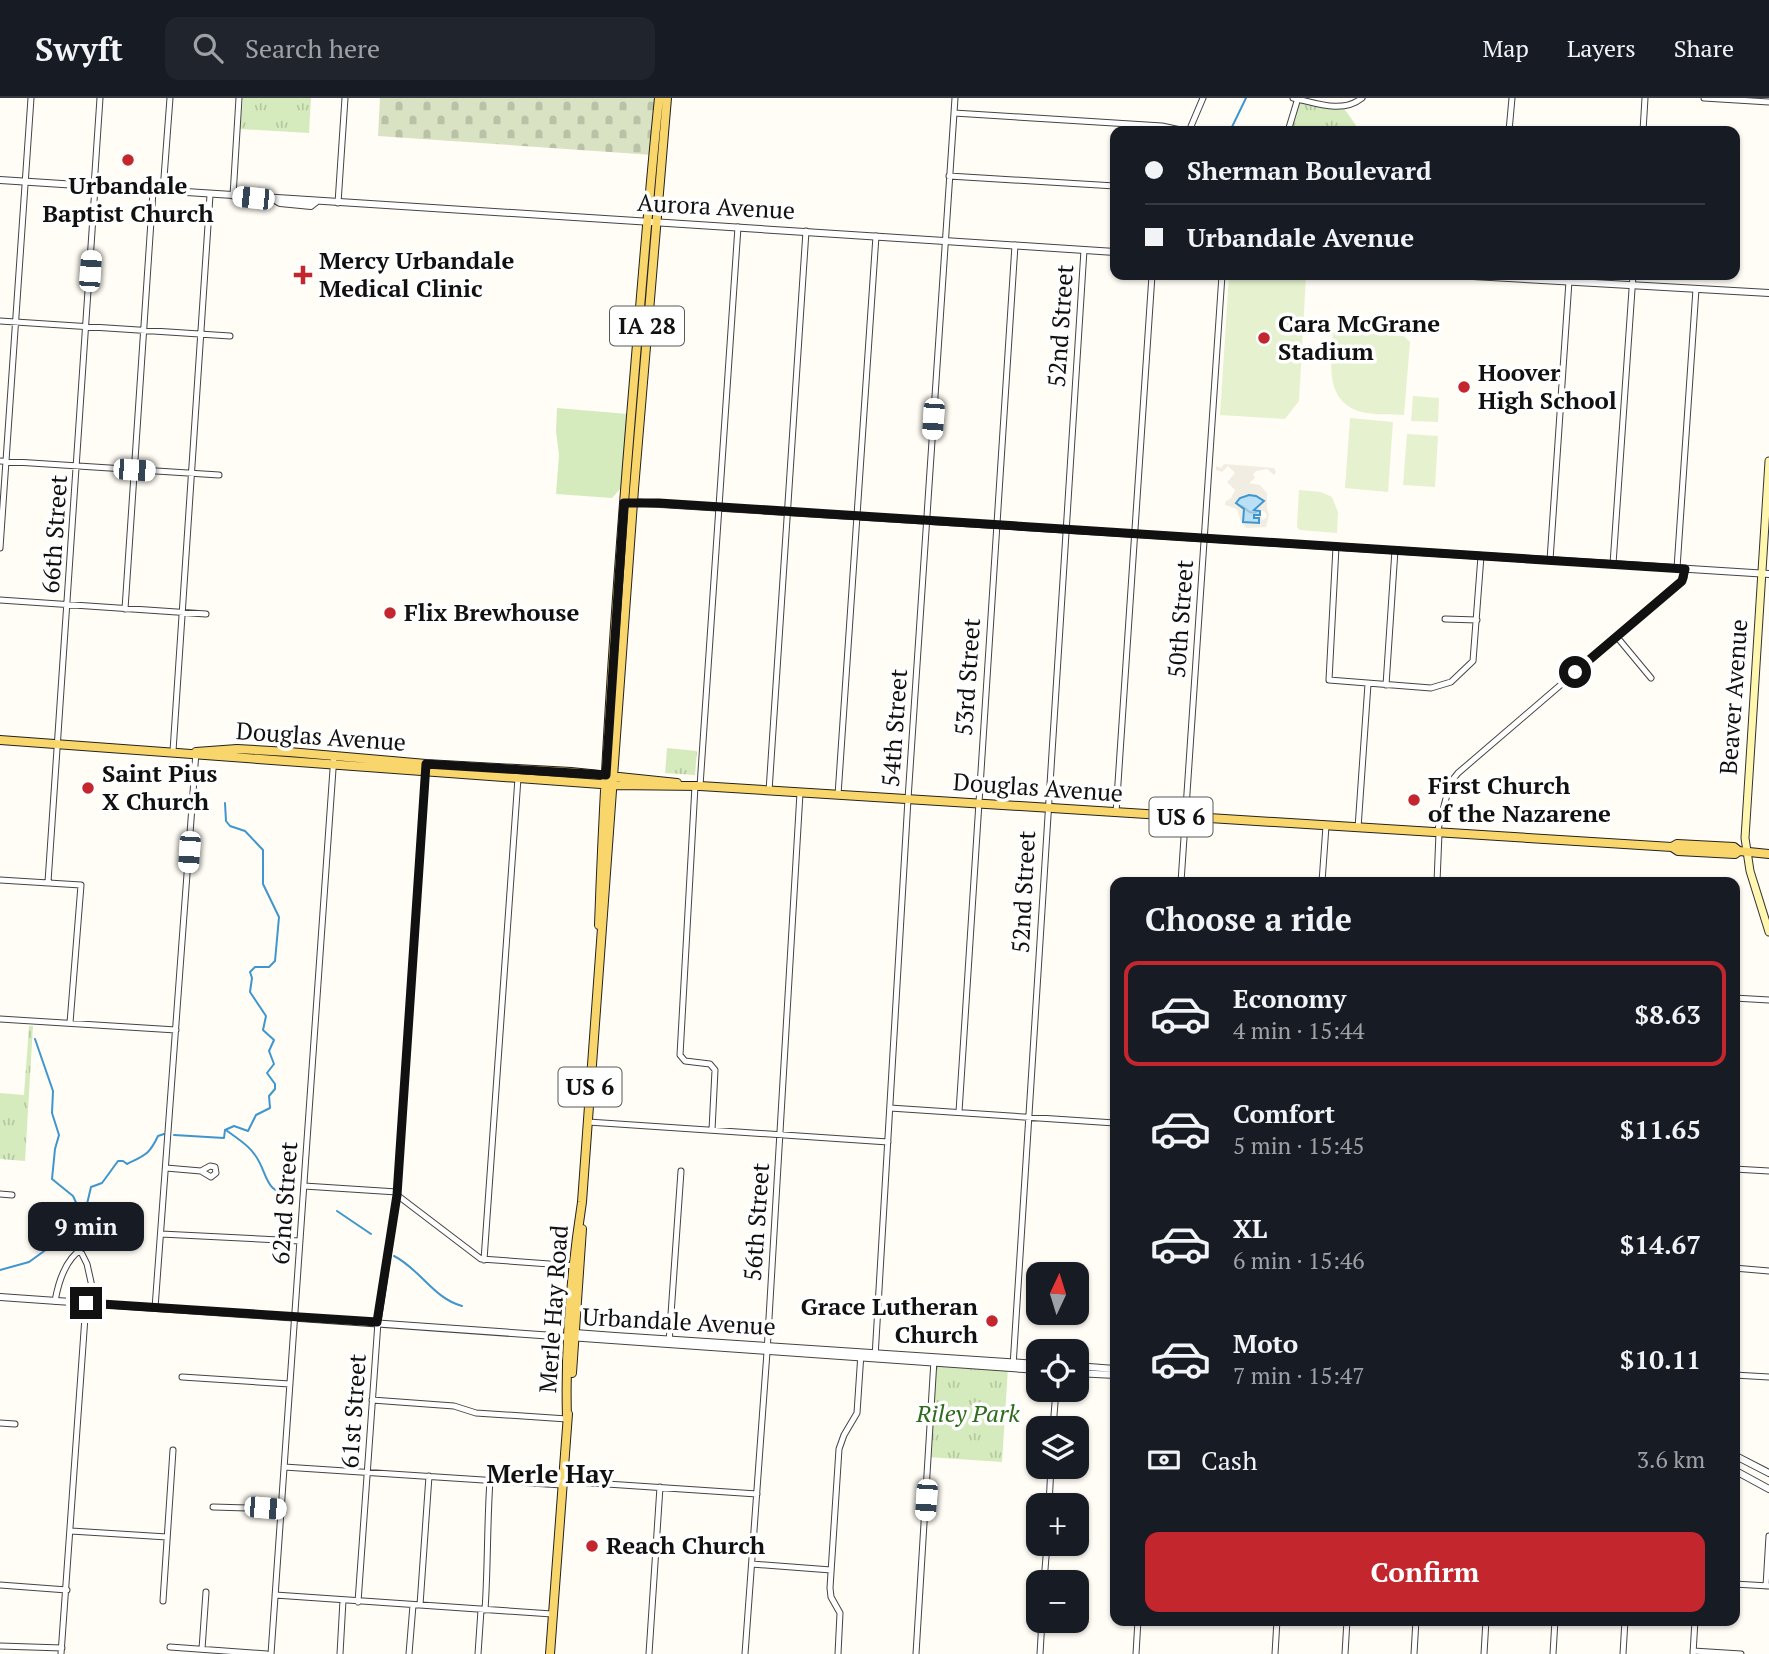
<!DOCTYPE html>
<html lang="en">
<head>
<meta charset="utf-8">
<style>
  :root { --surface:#171b24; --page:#20242c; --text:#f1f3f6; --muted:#9ea1a6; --line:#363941; --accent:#c4262e }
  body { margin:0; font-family:"PT Serif",serif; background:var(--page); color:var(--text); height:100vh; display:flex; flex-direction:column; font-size:26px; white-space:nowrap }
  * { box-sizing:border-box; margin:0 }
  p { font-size:23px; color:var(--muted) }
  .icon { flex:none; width:38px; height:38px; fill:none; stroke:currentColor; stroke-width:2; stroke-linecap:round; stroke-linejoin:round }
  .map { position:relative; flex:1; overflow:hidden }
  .side { position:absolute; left:1110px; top:779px; width:630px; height:749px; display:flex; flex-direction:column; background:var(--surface); border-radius:14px; box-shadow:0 2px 5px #0004 }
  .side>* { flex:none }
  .hud { position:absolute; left:1110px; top:28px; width:630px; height:154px; border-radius:14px; box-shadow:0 2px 5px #0004; display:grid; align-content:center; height:154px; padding:0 35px; background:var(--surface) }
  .needle { width:46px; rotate:4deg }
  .tools { position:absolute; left:1026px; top:1164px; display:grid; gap:14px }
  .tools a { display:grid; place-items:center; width:63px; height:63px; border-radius:14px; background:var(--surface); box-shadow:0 2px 5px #0004; font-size:35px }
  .end { position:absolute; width:32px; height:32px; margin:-16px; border:9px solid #111; background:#fff; box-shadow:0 0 0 4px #fff }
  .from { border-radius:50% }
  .bubble { position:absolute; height:49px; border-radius:14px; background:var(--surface); box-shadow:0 2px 5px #0004; font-size:23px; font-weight:700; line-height:49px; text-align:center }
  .car { position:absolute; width:21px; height:42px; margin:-21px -10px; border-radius:9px; box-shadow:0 0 5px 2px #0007; background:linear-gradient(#fff 24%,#345 0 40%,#fff 0 76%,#345 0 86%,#fff 0) }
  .hud b { display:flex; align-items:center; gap:24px; height:66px; font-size:26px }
  .hud b+b { border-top:2px solid var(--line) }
  .hud i { width:18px; height:18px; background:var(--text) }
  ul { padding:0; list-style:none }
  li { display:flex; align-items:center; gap:21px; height:105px; margin:0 14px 10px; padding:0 21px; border:4px solid transparent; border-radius:14px }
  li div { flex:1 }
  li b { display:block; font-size:26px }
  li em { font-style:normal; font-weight:700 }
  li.active { border-color:var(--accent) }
  li>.icon { width:63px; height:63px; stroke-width:1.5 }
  h2 { padding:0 35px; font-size:32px; line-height:84px }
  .pay { display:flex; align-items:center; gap:18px; height:77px; padding:0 35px; font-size:26px }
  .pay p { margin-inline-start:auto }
  .button { display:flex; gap:14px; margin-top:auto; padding:14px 35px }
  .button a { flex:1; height:80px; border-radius:14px; background:var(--accent); color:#fff; font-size:28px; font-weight:700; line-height:80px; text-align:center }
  header { display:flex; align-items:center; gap:42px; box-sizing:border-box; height:98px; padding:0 35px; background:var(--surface); border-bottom:2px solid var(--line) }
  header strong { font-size:33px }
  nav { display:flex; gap:38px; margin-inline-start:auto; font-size:24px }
  .search { width:490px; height:63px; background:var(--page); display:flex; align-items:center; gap:18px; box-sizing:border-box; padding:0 24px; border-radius:14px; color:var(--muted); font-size:26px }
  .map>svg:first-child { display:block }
</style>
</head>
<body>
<header>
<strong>Swyft</strong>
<div class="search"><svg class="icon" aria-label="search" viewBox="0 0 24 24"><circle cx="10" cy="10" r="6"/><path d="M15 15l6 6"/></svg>Search here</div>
<nav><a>Map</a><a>Layers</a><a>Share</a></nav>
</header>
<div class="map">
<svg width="1769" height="1556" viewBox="0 0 1769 1556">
  <defs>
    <pattern id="cemetery-stones" width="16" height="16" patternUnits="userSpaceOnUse" patternTransform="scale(1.75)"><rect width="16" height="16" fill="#d9e3c4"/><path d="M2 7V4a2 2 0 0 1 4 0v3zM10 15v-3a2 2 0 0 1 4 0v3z" fill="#b9c2a7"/></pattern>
    <pattern id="park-tufts" width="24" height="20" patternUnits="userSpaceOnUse" patternTransform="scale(1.75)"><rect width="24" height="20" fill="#d5ebbd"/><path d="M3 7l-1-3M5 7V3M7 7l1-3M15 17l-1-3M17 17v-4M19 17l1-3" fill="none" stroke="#b6c8a1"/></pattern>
    <pattern id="water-waves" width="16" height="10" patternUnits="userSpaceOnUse" patternTransform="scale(1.75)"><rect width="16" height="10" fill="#b9e0f7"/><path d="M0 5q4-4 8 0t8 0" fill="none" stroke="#9ebfd3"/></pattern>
  </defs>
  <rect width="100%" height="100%" fill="#fffdf5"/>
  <path fill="#d5ebbd" d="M557 310 628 316 621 390 612 400 556 396 559 357 556 333Z"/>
  <path fill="url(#cemetery-stones)" d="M380 0H659L653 57 378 38Z"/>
  <path fill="url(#park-tufts)" d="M243 0H311L309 35 240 31Z
    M1298 1 1343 9 1360 33H1288Z
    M667 650 697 653 695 677 665 675Z
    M29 928H33L25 1063 0 1061V995L24 997Z
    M934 1266 1008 1270 1002 1364 928 1359Z"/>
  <path fill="#e6f2cf" d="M1229 177 1306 178 1299 303 1285 321 1220 317Z
    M1333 233 1404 238 1410 244 1404 317C1392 316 1378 317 1366 315 1323 307 1331 265 1333 233Z
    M1413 298 1439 300 1438 324 1411 323Z
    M1350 320 1393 324 1388 394 1345 390Z
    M1407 336 1438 338 1435 389 1403 387Z
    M1299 392 1321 394 1332 399 1338 414 1337 435 1300 432 1297 429Z"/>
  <path fill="#f1ede2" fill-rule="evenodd" d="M1224 366 1274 370 1276 374 1274 377 1267 371 1256 373 1253 376 1255 380 1249 385 1260 387 1267 395V411L1269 417 1266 429 1247 430 1241 424 1237 411 1225 407V404L1231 400 1235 392 1227 384 1235 375 1228 368 1222 374 1216 372V368L1221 370ZM1246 398H1256L1264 403 1254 413H1264L1267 417 1266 420 1262 422 1261 417 1254 416 1253 420 1243 424 1244 411 1238 402Z"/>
  <path fill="url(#water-waves)" stroke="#3f96cf" stroke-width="2" d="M1249 397 1256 398 1264 403 1254 412 1260 413V417H1254V420H1259V425L1243 424 1244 411 1236 405 1240 400Z"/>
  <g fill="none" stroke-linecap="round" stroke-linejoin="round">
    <path stroke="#3f96cf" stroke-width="2" d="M1230 33 1246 0
      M35 941 53 993 52 1015 59 1037 55 1051 52 1081 73 1098 79 1111
      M226 1032C236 1040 248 1046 255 1057 269 1076 263 1096 294 1097
      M174 1037 224 1040 225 1032 234 1028 248 1033 256 1017 270 1010 269 998 275 991V986L267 975 274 966 269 953 274 942 263 932 266 918 250 894 252 880 250 874 255 869H269L275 863 279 819 263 786V752L245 733 230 728 226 723 225 705
      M337 1113 371 1136
      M394 1158C420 1171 433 1200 462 1208
      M0 1172 29 1164 47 1151 54 1150 69 1129 68 1114 79 1112 87 1106 91 1089 102 1085 118 1063H123L127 1066C145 1057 149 1057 158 1038L164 1036"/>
    <g stroke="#444" stroke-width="7">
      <path id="minor" d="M1293 0C1316 5 1342 16 1362 0
        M1704 0 1769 4
        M954 15 1162 28 1185 33
        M1189 33 1203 0
        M1288 33 1298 0
        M1509 33 1512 0
        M1643 33 1645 0
        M949 78 1115 88
        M94 89 100 0
        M163 93 170 0
        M233 98 239 0
        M338 105 345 0
        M0 223 230 238
        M0 363 219 377
        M1336 449 1329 582 1431 590 1451 584 1473 563 1481 458
        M0 450 31 0
        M1550 462 1569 183
        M1613 466 1633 177
        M1677 470 1696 191
        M0 502 206 516
        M125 511 153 93
        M1445 521 1477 522
        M1617 539 1651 580
        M1386 587 1395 452
        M173 653 210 97
        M695 688 680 957 685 963 710 966 715 972 712 1032
        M700 688 738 129
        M769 693 806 133
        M838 697 876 138
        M1116 715 1152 177
        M1358 730 1368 586
        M1437 735 1450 685 1458 675 1677 487 1684 480 1685 471
        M0 782 81 787 70 925
        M48 784 95 89
        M1181 784 1222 177
        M1322 784 1326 728
        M1437 784 1439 735
        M1734 900 1769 902
        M0 921 176 932
        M890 1010 1115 1025
        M959 1014 1015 147
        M588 1024 888 1044
        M166 1070 201 1073 210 1068 215 1069 216 1075 211 1079 201 1073
        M1734 1071 1769 1073
        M304 1088 397 1094
        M0 1096 12 1097
        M397 1097 481 1161 577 1168
        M161 1136 300 1143
        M80 1152 87 1166 93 1193
        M484 1162 518 680
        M1734 1170 1769 1173
        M55 1203C61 1170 74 1142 113 1143
        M155 1210 196 654
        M669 1245 681 1073
        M875 1259 908 701 955 0
        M1013 1268 1084 152
        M1734 1277 1769 1279
        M182 1279 290 1286
        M372 1302 454 1308 476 1315 567 1321
        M0 1325 15 1326
        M1053 1330 1056 1292
        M284 1369 562 1387
        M562 1383 757 1396
        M1049 1407 1051 1368
        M213 1409 281 1411
        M71 1433 167 1439
        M752 1466 831 1472
        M1044 1484 1047 1446
        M1734 1486 1769 1488
        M0 1487 67 1492
        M1766 1488 1769 1438
        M275 1497 552 1516
        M163 1503 173 1352
        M358 1504 378 1224 397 1097 426 670
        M420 1507 429 1378
        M485 1512C488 1468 487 1426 490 1382
        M0 1548 62 1550
        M170 1549 267 1556
        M202 1551 206 1494
        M1693 1553 1741 1556
        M61 1556 86 1205
        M271 1556 334 657
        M340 1556 343 1502
        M409 1556 413 1507
        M478 1556 481 1512
        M649 1556 660 1389
        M745 1556 767 1254 800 695
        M838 1556 840 1515 831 1499 830 1490 839 1351 844 1337 857 1315 861 1255
        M916 1556 934 1262
        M1040 1556 1042 1522
        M1136 1556 1138 1522
        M1275 1556 1277 1522
        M1345 1556 1347 1522
        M1414 1556 1416 1522
        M1484 1556 1486 1522
        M1553 1556 1555 1522
        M1623 1556 1625 1522
        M1693 1556 1695 1522"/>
    </g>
    <g stroke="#444" stroke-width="8">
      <path id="tertiary" d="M0 82 1115 154
        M273 101 280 105 311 108 316 104
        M1455 177 1769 195
        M629 404 1769 476
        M0 1199 1038 1272
        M571 1237 575 1235 615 1238 1038 1266
        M1076 1268 1115 1271
        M1076 1275 1115 1277
        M1734 1357 1769 1375
        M1734 1372 1769 1391"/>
    </g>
    <g stroke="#333" stroke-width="9">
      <path id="secondary" d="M1769 363 1745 740 1750 773 1769 834"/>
    </g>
    <g stroke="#222" stroke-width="10">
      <path id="primary" d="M0 642 614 687 700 688 1672 749 1678 753 1735 756 1739 753
        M196 654 237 651 289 654 426 666 571 674 677 685
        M1672 749 1677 746 1734 749 1739 753 1769 756
        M599 827C605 657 617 487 631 318 640 212 648 106 659 0
        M572 1275 582 1131
        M567 1321C565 1249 571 1175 582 1104L634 391 667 0
        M550 1556 568 1316"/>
    </g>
    <use href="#minor" stroke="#fff" stroke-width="5"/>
    <use href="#tertiary" stroke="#fff" stroke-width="6"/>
    <use href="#secondary" stroke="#fff6b0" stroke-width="7"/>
    <use href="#primary" stroke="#f9d66b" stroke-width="8"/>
  </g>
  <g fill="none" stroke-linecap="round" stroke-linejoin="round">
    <path stroke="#111" stroke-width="9" d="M86 1205 377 1224 397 1097 426 666 606 677 624 405H659L1685 471 1682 483 1575 574"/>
  </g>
  <g fill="#c4262e" stroke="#fff" stroke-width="2.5">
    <circle cx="128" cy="62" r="7"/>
    <path d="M299.5 166.5h7v7h7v7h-7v7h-7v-7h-7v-7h7z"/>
    <circle cx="1264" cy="240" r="7"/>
    <circle cx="1464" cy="289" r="7"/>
    <circle cx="390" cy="515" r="7"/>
    <circle cx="88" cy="690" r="7"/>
    <circle cx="1414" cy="702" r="7"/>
    <circle cx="992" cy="1223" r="7"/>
    <circle cx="592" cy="1448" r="7"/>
  </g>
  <g text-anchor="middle" stroke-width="7" stroke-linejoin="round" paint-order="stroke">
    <g fill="#fff" stroke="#585858" stroke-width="2">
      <rect x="610" y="208.5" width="74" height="39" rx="5"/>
      <rect x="1149.5" y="699.5" width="63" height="39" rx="5"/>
      <rect x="558.5" y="969.5" width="63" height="39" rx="5"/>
    </g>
    <g font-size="23" font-weight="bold" fill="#111">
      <text x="647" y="236">IA 28</text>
      <text x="1181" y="727">US 6</text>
      <text x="590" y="997">US 6</text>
    </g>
    <g font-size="24" font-weight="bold" fill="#111" stroke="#fff" text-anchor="start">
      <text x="128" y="96" text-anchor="middle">Urbandale<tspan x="128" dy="28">Baptist Church</tspan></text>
      <text x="319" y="171">Mercy Urbandale<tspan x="319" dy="28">Medical Clinic</tspan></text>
      <text x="1278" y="234">Cara McGrane<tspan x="1278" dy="28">Stadium</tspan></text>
      <text x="1478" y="283">Hoover<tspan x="1478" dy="28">High School</tspan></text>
      <text x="404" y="523">Flix Brewhouse</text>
      <text x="102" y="684">Saint Pius<tspan x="102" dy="28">X Church</tspan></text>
      <text x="1428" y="696">First Church<tspan x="1428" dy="28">of the Nazarene</tspan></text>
      <text x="978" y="1217" text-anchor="end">Grace Lutheran<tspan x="978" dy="28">Church</tspan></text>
      <text x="606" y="1456">Reach Church</text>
    </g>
    <g font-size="24" fill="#111" stroke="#fff">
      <text transform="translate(716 109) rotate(3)" y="8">Aurora Avenue</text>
      <text transform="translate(1061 228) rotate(-86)" y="8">52nd Street</text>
      <text transform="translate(55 436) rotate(-86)" y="8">66th Street</text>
      <text transform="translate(1181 521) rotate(-86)" y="8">50th Street</text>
      <text transform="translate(968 579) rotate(-86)" y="8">53rd Street</text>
      <text transform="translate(1734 599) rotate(-86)" y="8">Beaver Avenue</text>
      <text transform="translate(895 630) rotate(-86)" y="8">54th Street</text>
      <text transform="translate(321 639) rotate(4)" y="8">Douglas Avenue</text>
      <text transform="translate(1038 690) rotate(4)" y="8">Douglas Avenue</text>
      <text transform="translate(1024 794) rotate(-87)" y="8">52nd Street</text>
      <text transform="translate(285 1105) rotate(-86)" y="8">62nd Street</text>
      <text transform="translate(757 1124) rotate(-86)" y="8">56th Street</text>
      <text transform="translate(554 1211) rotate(-86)" y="8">Merle Hay Road</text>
      <text transform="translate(679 1224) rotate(3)" y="8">Urbandale Avenue</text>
      <text transform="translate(354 1313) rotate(-86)" y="8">61st Street</text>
    </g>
    <g font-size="24" font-style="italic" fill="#2f6b1f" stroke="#fff">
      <text x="968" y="1324">Riley Park</text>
    </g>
    <g font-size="26" font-weight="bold" fill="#111" stroke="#fff">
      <text x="550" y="1385">Merle Hay</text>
    </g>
  </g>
</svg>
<div class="tools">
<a><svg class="needle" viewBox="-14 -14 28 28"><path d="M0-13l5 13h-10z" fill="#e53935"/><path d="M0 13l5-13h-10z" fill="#9ea1a6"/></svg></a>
<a><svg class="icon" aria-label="locate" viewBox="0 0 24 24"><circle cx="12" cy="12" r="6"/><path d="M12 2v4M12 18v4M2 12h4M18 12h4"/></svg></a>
<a><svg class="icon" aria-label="layers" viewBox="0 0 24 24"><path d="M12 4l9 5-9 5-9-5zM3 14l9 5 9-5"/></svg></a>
<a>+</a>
<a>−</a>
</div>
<i class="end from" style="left:1575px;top:574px"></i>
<i class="end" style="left:86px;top:1205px"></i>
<div class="bubble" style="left:28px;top:1104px;width:116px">9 min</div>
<i class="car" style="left:253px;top:100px;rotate:276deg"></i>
<i class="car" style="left:90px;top:173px;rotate:4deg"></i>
<i class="car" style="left:933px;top:321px;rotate:184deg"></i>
<i class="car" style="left:134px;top:372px;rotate:94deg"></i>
<i class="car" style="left:189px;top:754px;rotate:184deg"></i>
<i class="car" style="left:926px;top:1402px;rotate:184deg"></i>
<i class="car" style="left:265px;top:1410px;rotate:95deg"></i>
<div class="hud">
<b><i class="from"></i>Sherman Boulevard</b>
<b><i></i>Urbandale Avenue</b>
</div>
<section class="side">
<h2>Choose a ride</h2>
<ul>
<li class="active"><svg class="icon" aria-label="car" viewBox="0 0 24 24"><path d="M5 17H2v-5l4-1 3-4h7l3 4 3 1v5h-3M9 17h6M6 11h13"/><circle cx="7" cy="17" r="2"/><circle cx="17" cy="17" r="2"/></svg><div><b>Economy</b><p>4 min · 15:44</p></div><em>$8.63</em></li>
<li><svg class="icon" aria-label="car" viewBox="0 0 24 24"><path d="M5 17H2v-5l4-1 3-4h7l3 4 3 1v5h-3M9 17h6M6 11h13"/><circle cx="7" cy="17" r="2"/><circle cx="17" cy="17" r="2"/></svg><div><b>Comfort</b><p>5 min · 15:45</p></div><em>$11.65</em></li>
<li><svg class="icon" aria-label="car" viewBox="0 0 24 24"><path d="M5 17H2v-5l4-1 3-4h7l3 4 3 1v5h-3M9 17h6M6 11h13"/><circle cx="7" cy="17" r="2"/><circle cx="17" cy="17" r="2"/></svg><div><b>XL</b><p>6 min · 15:46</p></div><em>$14.67</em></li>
<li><svg class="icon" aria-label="car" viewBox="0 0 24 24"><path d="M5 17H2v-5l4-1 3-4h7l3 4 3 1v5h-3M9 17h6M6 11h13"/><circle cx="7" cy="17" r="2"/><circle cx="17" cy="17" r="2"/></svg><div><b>Moto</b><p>7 min · 15:47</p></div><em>$10.11</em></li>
</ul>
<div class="pay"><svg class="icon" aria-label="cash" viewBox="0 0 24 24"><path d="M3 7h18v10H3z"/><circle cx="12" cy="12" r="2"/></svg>Cash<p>3.6 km</p></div>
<div class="button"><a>Confirm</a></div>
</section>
</div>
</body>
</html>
